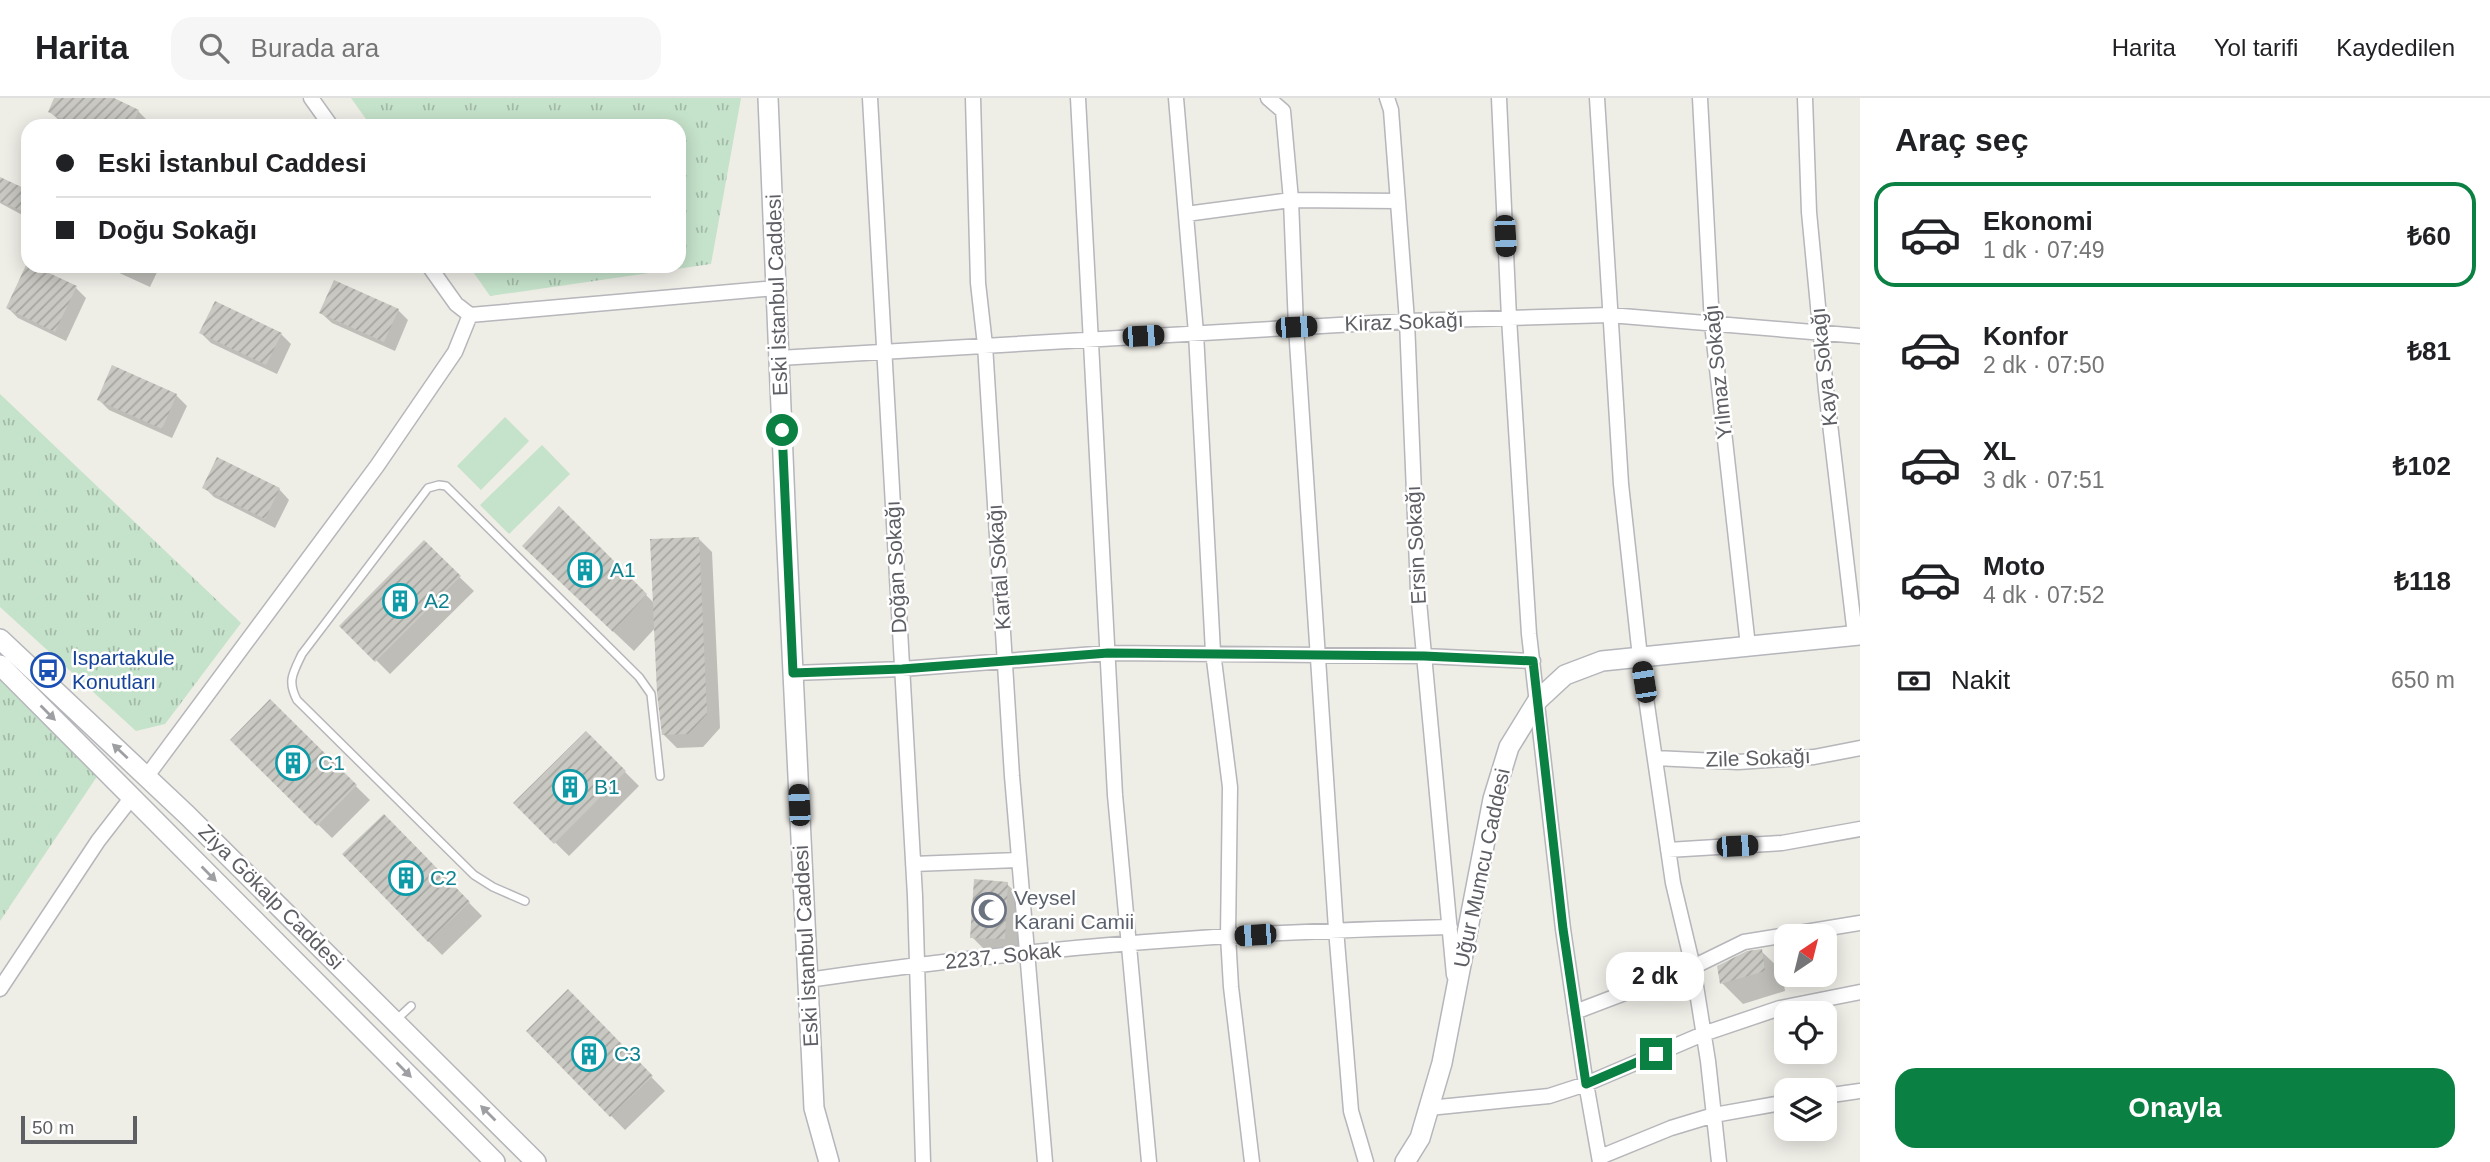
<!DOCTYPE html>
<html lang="tr">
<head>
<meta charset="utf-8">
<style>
  :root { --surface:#fff; --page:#f6f6f6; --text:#202124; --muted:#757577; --line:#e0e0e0; --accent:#0b8043 }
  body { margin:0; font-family:Helvetica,sans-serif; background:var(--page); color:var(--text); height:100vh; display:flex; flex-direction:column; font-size:26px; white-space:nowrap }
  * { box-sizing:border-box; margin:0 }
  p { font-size:23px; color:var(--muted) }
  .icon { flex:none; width:38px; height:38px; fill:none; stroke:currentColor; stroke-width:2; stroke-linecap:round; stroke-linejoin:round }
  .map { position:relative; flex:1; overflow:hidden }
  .side { display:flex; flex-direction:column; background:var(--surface); width:630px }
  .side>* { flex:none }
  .guide { position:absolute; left:21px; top:21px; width:665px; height:154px; border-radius:21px; box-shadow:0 4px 18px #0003; display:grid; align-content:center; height:154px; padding:0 35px; background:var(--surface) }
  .needle { width:46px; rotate:35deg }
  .tools { position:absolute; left:1774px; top:826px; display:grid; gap:14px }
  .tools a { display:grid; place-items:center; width:63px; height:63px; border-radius:14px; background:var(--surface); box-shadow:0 4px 18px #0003; font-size:35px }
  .scale { position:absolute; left:21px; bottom:18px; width:116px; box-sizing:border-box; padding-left:7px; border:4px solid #5d5f64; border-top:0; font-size:19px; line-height:24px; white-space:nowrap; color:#5d5f64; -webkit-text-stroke:5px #fff; paint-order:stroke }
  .end { position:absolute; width:32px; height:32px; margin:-16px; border:9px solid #0b8043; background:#fff; box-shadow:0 0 0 4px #fff }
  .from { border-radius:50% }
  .bubble { position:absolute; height:49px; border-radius:21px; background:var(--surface); box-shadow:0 4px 18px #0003; font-size:23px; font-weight:600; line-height:49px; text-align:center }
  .car { position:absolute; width:21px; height:42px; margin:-21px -10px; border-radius:9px; box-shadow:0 0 5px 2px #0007; background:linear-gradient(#222 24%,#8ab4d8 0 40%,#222 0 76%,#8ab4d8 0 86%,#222 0) }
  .guide b { display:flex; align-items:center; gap:24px; height:66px; font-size:26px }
  .guide b+b { border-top:2px solid var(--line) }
  .guide i { width:18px; height:18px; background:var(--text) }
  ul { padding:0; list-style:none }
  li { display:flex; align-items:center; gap:21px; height:105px; margin:0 14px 10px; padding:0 21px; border:4px solid transparent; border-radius:21px }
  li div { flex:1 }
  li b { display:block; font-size:26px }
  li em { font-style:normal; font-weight:600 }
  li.active { border-color:var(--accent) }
  li>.icon { width:63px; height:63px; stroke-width:1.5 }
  h2 { padding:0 35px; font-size:32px; line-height:84px }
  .pay { display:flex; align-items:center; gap:18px; height:77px; padding:0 35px; font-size:26px }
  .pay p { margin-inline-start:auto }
  .action { display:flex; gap:14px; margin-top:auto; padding:14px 35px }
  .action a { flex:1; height:80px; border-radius:21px; background:var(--accent); color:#fff; font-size:28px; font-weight:600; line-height:80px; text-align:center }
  header { display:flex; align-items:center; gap:42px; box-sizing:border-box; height:98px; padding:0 35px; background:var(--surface); border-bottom:2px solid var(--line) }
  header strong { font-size:33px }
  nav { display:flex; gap:38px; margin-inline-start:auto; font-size:24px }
  .search { width:490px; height:63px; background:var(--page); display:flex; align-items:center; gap:18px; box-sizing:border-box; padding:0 24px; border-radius:21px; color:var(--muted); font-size:26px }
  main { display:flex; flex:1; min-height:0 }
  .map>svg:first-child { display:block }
</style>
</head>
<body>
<header>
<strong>Harita</strong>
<div class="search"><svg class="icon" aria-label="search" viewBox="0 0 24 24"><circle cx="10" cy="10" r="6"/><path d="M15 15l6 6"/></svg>Burada ara</div>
<nav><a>Harita</a><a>Yol tarifi</a><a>Kaydedilen</a></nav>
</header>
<main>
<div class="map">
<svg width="1860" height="1064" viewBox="0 0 1860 1064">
  <defs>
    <pattern id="grass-tufts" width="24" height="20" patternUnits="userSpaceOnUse" patternTransform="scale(1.75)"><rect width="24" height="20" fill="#c5e2ca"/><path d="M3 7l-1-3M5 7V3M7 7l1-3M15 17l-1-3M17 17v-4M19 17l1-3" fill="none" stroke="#a3baa8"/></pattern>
    <pattern id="building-hatch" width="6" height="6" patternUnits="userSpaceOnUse" patternTransform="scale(1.75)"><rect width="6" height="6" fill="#c9c8c2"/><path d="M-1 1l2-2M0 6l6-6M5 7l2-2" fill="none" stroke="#a6a6a1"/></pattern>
  </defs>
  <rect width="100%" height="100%" fill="#eeede6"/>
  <path fill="url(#grass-tufts)" d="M351 0H741L711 166 490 198 469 168H679V28H371Z
    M0 296 241 525 165 626 136 633 0 509Z
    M0 558 98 677 0 823Z"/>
  <path fill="#c5e2ca" d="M505 319 529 343 481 392 457 368Z
    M542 347 570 376 509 436 480 407Z"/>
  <path fill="#0003" d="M56 0H110L138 13 152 27 65 28 50 14Z
    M0 82 28 94V120L0 105Z
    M28 167 76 190 86 200 66 243 18 220 8 210Z
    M104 168H160L150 189Z
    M398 212 408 222 395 253 332 225 321 215Z
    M201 235 281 236 291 246 277 276 211 245Z
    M113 269 176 297 187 308 172 340 109 312 99 302Z
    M204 389 279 391 289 402 275 430 214 399Z
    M559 410 655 506 698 440 712 454 720 630 703 649 677 650 663 636 656 529 634 553 545 469Z
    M424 445 474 493 390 576 342 528Z
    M270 604 370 702 332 740 232 642Z
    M586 635 639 688 569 758 515 705Z
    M384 718 482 818 442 857 344 757Z
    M1007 786 1021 800 1018 854 986 853 972 839Z
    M1761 853 1782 873 1785 893 1743 906 1722 885Z
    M568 894 665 993 625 1032 528 933Z"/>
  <path fill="url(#building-hatch)" d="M54 0H114L139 12 132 28H78L48 14Z
    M0 79 28 92V116L0 103Z
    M27 165 28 168H34L77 188 55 234 6 210Z
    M334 182 399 211 384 244 319 215Z
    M215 203 282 235 266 267 199 235Z
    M112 267 177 296 162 331 97 302Z
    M217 359 280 390 265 421 202 390Z
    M559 408 647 496 613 534 522 448Z
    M699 439 707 616 689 636 662 637 657 595 650 441Z
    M424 442 461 478 375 564 339 528Z
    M270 601 357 687 317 728 230 642Z
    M586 633 626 673 554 746 513 705Z
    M384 716 470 804 428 844 342 756Z
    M974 781 1008 784 1005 841 970 840Z
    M1762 851 1765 873 1720 886 1717 868 1747 853Z
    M568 891 653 978 610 1019 526 933Z"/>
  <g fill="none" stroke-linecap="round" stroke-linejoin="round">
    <g stroke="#b6b6bb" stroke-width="10">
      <path id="lane" d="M525 803 493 789 474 777 297 602C287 583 293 575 302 556L428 390 439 387 446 388 639 579 651 596 660 678
        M396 922 411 908"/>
    </g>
    <g stroke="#b6b6bb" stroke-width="17">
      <path id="street" d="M311 0 331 28
        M870 0 915 798 923 1064
        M973 0 978 185 985 247 1012 678 1045 1064
        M1078 0 1115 697 1149 1064
        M1176 0 1196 235 1213 554 1230 689 1228 838 1231 889 1252 1064
        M1268 0 1283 13 1291 102 1296 229 1336 831 1351 1013 1366 1064
        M1387 0 1391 12 1407 223 1418 493 1454 877
        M1499 0 1509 220 1529 536 1563 831 1584 974 1600 1064
        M1597 0 1621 386 1640 559 1673 785 1693 869 1708 963 1719 1064
        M1700 0 1712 226 1748 548
        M1805 0 1809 114 1826 292 1855 537
        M1186 116 1291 102 1398 103
        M429 168 456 206 470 217
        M470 217 776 190
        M779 260 1407 223 1610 217 1860 238
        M793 575 902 571 1108 555 1424 558 1533 563
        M1655 660 1738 664 1814 659 1860 650
        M147 678 377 368 455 254 470 217
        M1668 752 1782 745 1860 731
        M913 766 1019 762
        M808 882C1020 851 1235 833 1450 829
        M0 891 98 743 132 699
        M1575 914 1693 869 1744 844 1860 825
        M1825 998 1860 993
        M1429 1010 1549 998 1586 986 1703 936 1780 910 1860 894
        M1600 1059 1671 1030 1714 1017 1787 1004"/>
    </g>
    <g stroke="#b4b6bb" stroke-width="22">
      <path id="secondary" d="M768 0 786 429 814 1010 829 1064
        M0 541 187 717 536 1064
        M0 567 495 1064
        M1405 1064 1420 1040 1442 965 1493 701 1509 649 1538 602 1565 577 1602 563 1860 537"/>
    </g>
    <use href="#lane" stroke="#fff" stroke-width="7"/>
    <use href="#street" stroke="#fff" stroke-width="14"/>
    <use href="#secondary" stroke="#fff" stroke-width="19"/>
  </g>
  <defs><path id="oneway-solid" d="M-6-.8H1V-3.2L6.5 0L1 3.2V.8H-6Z" transform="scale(1.75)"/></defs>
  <g fill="#9e9fa2">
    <use href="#oneway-solid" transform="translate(48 615) rotate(45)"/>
    <use href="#oneway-solid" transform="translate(120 653) rotate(-137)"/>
    <use href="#oneway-solid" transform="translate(209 776) rotate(45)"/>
    <use href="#oneway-solid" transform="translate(404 972) rotate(45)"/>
    <use href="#oneway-solid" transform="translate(488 1015) rotate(-135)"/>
  </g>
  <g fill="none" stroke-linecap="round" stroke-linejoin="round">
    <path stroke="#0b8043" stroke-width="9" d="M782 332 793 575 902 571 1108 555 1424 558 1533 563 1563 831 1586 986 1656 956"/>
  </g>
  <defs>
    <g id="building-ring" transform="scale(1.75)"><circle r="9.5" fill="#fff" stroke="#0f9aa8" stroke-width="1.5"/><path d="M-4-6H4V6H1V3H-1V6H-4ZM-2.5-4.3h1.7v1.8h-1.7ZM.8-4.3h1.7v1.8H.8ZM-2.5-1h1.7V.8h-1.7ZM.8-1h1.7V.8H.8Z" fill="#0f9aa8"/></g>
    <g id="bus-ring" transform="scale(1.75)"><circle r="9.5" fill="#fff" stroke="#1a4fb4" stroke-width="1.5"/><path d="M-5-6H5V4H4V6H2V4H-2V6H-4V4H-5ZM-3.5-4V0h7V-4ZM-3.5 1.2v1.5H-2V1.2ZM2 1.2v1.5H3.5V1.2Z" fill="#1a4fb4"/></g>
    <g id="mosque-ring" transform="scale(1.75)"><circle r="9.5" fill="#fff" stroke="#6b7280" stroke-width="1.5"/><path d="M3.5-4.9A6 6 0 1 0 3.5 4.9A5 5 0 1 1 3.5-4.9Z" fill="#6b7280"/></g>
  </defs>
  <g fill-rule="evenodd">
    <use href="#building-ring" x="585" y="472"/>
    <use href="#building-ring" x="400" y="503"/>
    <use href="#bus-ring" x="48" y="572"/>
    <use href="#building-ring" x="293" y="665"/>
    <use href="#building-ring" x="570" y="689"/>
    <use href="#building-ring" x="406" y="780"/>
    <use href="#mosque-ring" x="989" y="812"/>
    <use href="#building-ring" x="589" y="956"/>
  </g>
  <g text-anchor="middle" stroke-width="5" stroke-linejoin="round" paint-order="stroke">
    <g font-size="21" fill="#5d5f64" stroke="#fff">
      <text transform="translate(777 197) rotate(-92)" y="7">Eski İstanbul Caddesi</text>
      <text transform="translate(1404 224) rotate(-2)" y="7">Kiraz Sokağı</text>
      <text transform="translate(1824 269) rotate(-96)" y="7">Kaya Sokağı</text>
      <text transform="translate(1718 274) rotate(-96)" y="7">Yılmaz Sokağı</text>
      <text transform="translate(1416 447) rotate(-93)" y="7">Ersin Sokağı</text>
      <text transform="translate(896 469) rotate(-93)" y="7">Doğan Sokağı</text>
      <text transform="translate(999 469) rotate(-94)" y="7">Kartal Sokağı</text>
      <text transform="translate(1758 660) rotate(-2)" y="7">Zile Sokağı</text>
      <text transform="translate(1482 770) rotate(-78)" y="7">Uğur Mumcu Caddesi</text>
      <text transform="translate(271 799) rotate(45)" y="7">Ziya Gökalp Caddesi</text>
      <text transform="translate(806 848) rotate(-93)" y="7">Eski İstanbul Caddesi</text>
      <text transform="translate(1003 858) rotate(-6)" y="7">2237. Sokak</text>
    </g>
    <g font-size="21" fill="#0d838f" stroke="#fff" text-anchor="start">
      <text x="610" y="479">A1</text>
      <text x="424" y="510">A2</text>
      <text x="318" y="672">C1</text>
      <text x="594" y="696">B1</text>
      <text x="430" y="787">C2</text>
      <text x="614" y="963">C3</text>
    </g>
    <g font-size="21" fill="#164399" stroke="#fff" text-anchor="start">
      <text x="72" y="567">Ispartakule<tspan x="72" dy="24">Konutları</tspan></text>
    </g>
    <g font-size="21" fill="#5b616d" stroke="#fff" text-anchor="start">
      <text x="1014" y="807">Veysel<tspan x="1014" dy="24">Karani Camii</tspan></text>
    </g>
  </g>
</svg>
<div class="tools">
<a><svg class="needle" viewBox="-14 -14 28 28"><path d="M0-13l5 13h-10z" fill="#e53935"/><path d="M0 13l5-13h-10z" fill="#757577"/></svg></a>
<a><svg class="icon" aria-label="locate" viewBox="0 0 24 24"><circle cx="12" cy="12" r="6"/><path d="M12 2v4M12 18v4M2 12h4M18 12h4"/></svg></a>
<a><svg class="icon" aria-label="layers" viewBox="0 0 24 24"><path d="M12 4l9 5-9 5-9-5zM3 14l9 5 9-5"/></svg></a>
</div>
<div class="scale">50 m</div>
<i class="end from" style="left:782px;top:332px"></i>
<i class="end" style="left:1656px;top:956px"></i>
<div class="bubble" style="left:1606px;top:854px;width:98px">2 dk</div>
<i class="car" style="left:1505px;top:138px;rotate:177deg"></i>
<i class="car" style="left:1296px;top:229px;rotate:87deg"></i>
<i class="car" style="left:1143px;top:238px;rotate:87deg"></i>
<i class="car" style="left:1644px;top:584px;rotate:351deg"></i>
<i class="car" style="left:799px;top:707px;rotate:357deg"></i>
<i class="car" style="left:1737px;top:748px;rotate:87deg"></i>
<i class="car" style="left:1255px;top:837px;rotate:266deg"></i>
<div class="guide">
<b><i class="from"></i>Eski İstanbul Caddesi</b>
<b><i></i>Doğu Sokağı</b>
</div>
</div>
<section class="side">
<h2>Araç seç</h2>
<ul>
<li class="active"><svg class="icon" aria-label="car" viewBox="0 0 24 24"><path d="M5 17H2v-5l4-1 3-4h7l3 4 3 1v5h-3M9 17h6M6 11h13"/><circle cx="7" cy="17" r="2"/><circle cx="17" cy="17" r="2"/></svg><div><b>Ekonomi</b><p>1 dk · 07:49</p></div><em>₺60</em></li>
<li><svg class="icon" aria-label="car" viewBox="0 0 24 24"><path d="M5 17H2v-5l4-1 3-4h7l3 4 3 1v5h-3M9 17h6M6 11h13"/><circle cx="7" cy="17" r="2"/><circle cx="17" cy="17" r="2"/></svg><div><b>Konfor</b><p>2 dk · 07:50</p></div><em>₺81</em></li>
<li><svg class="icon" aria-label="car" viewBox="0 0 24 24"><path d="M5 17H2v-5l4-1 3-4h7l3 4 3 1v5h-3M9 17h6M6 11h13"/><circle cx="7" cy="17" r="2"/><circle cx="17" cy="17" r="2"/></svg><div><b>XL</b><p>3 dk · 07:51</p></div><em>₺102</em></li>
<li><svg class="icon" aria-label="car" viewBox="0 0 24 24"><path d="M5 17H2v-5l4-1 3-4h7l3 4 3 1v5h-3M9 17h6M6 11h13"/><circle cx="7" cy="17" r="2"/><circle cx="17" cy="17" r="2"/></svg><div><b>Moto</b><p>4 dk · 07:52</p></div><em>₺118</em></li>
</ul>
<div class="pay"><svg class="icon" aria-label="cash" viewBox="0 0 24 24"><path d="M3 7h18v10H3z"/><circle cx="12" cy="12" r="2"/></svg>Nakit<p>650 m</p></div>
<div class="action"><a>Onayla</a></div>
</section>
</main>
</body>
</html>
